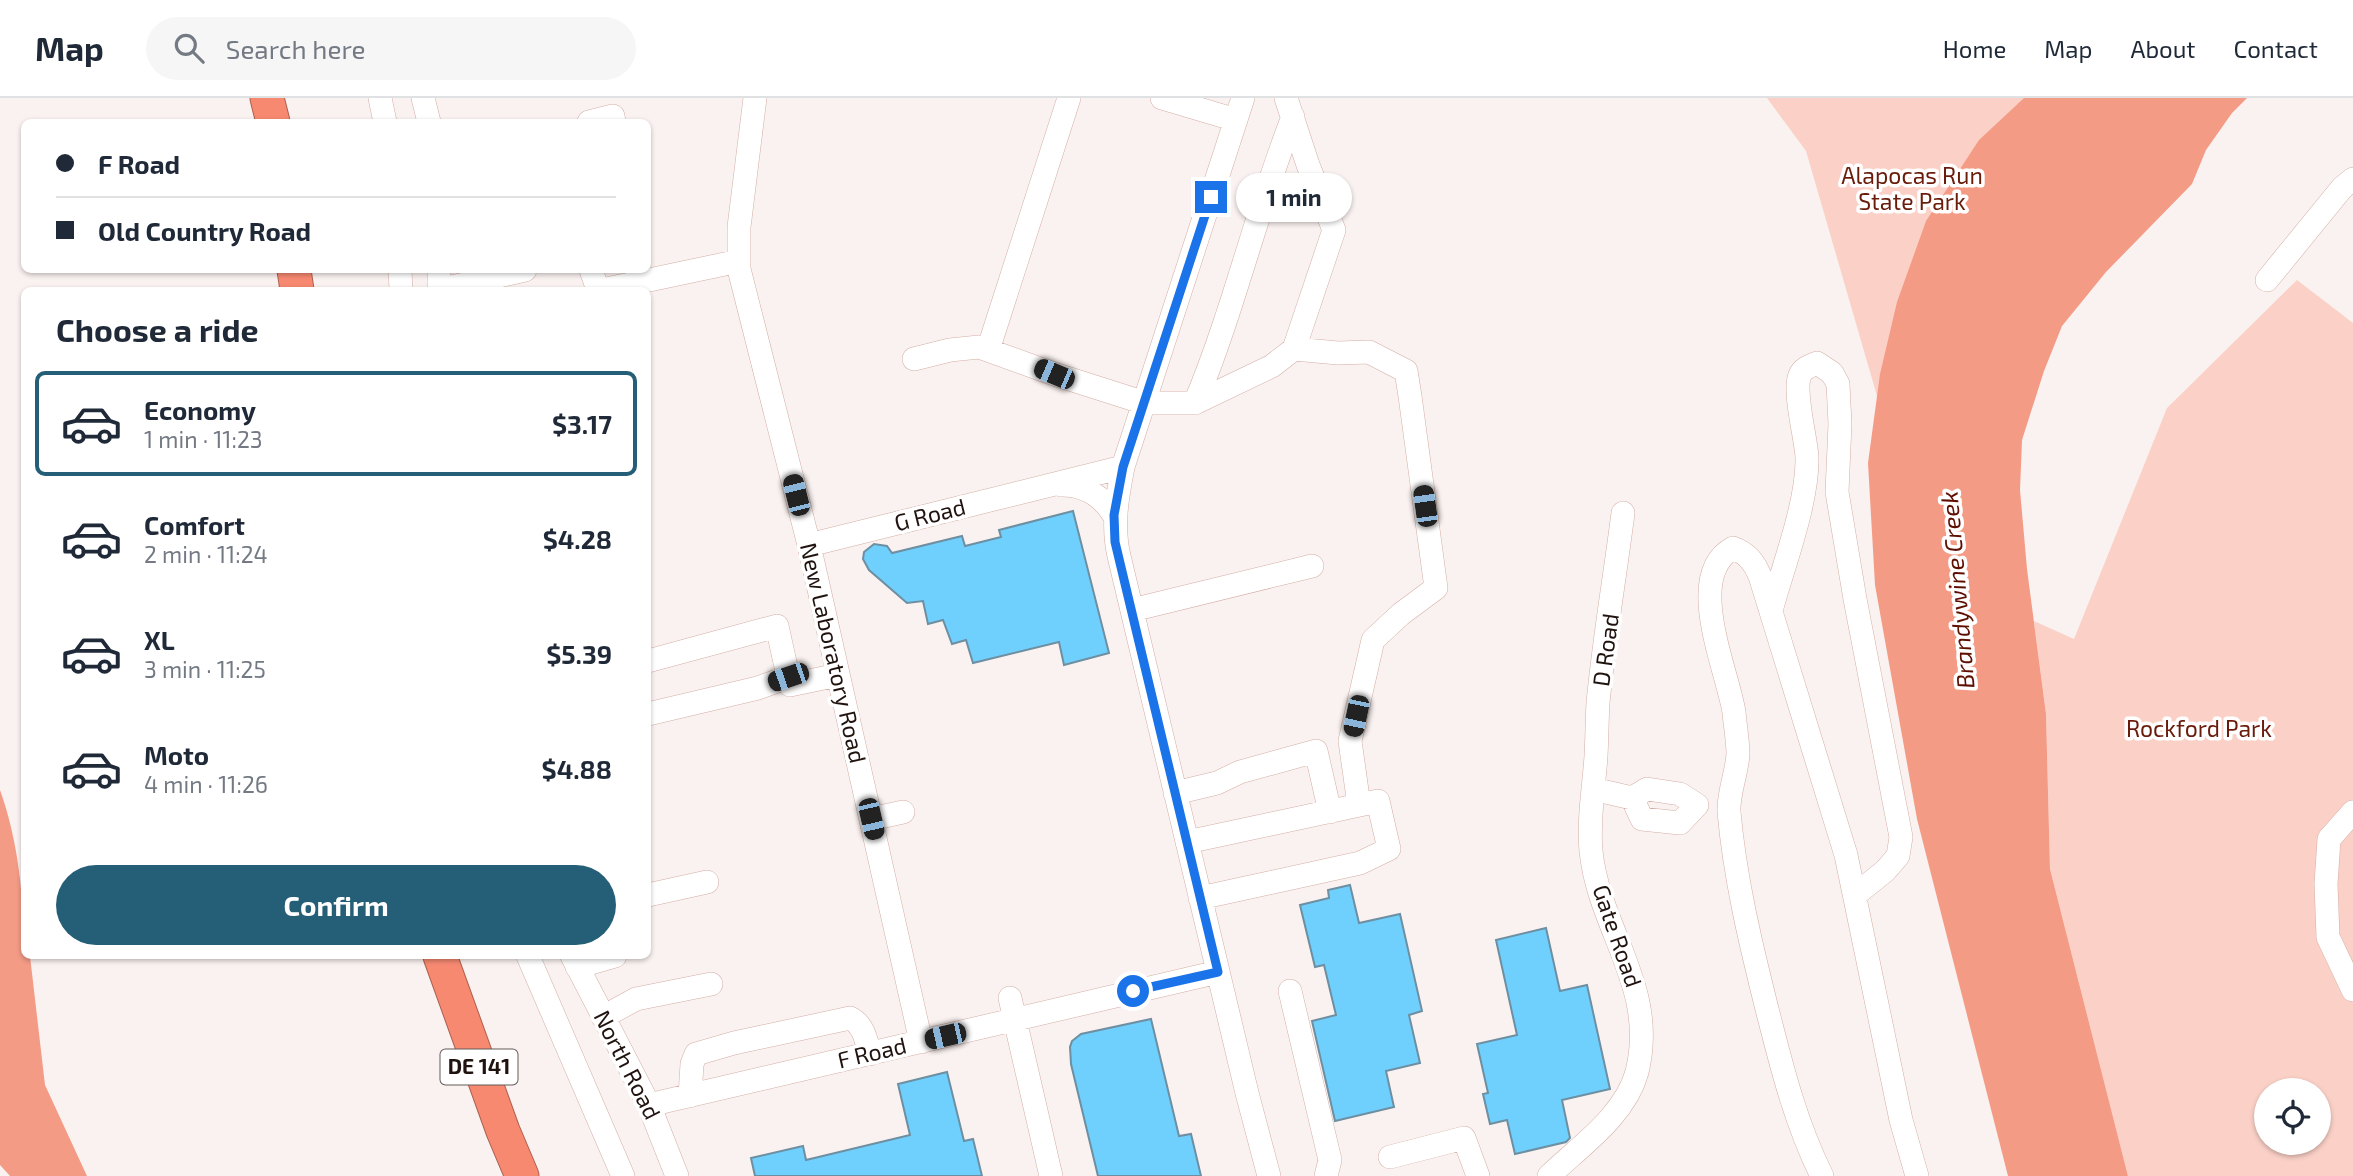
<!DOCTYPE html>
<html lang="en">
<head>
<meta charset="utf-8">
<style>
  :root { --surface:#fff; --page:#f6f6f7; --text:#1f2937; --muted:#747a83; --line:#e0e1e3; --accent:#255e77 }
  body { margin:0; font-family:"Exo 2",sans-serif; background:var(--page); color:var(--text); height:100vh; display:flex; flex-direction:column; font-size:26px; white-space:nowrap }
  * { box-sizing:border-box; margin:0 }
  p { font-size:23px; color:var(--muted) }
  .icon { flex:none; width:38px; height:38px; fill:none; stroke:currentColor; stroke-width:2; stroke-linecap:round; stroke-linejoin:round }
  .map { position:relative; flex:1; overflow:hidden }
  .details { position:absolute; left:21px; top:189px; width:630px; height:672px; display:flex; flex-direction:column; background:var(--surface); border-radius:10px; box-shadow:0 2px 5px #0004 }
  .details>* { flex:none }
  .hud { position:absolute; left:21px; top:21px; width:630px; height:154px; border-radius:10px; box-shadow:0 2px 5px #0004; display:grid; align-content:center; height:154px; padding:0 35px; background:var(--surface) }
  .buttons { position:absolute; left:2254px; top:980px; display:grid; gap:14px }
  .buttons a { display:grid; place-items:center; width:77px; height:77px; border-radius:50%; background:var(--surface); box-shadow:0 2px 5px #0004; font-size:35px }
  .end { position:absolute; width:32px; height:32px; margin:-16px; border:9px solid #1a73e8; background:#fff; box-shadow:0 0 0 4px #fff }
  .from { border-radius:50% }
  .bubble { position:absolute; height:49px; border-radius:24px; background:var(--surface); box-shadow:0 2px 5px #0004; font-size:23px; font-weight:700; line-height:49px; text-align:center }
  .car { position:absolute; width:21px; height:42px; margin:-21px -10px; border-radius:9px; box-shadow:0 0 5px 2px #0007; background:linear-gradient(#222 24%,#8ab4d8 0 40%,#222 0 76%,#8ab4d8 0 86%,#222 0) }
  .hud b { display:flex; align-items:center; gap:24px; height:66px; font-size:26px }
  .hud b+b { border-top:2px solid var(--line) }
  .hud i { width:18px; height:18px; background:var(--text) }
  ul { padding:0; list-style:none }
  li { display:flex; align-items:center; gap:21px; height:105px; margin:0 14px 10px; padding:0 21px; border:4px solid transparent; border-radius:10px }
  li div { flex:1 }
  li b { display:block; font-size:26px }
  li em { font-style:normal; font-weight:700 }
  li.active { border-color:var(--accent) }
  li>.icon { width:63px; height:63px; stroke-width:1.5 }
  h2 { padding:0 35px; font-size:32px; line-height:84px }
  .cta { display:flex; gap:14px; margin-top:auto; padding:14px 35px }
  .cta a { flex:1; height:80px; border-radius:42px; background:var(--accent); color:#fff; font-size:28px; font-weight:700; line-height:80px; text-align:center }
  header { display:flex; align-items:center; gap:42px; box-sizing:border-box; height:98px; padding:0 35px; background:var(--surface); border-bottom:2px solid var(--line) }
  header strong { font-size:33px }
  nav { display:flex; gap:38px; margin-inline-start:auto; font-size:24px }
  .search { width:490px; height:63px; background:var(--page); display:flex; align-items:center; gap:18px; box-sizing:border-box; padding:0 24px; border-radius:38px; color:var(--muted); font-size:26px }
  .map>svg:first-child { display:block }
</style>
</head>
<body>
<header>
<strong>Map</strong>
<div class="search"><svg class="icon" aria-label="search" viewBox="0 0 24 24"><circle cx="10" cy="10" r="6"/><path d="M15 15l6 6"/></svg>Search here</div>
<nav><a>Home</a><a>Map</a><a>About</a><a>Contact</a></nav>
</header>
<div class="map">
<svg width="2353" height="1078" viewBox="0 0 2353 1078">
  <rect width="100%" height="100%" fill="#faf2f0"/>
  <path fill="#fbd1c7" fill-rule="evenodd" d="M1767 0H2176L1912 295 1877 298 1806 53Z
    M2297 182 2353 225V1078H2128L2050 771 2046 616 2034 523 2074 541 2167 310ZM2266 992H2319V1045H2266Z"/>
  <path fill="#f49b86" d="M2024 0H2247L2232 15 2206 52 2192 86 2106 174 2062 228 2044 273 2022 342 2020 392 2027 471 2046 616 2050 771 2128 1078H2008L1917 721 1875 487 1868 365 1880 276 1897 204 1926 123 1979 42Z
    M0 692C19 745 24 802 24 858H30L45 987 87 1078H10L0 1067Z"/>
  <path fill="#6fd0fe" stroke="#6e8fa1" stroke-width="2" d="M1073 413 1109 555 1064 567 1059 544 973 565 966 542 952 546 943 522 928 526 923 503 907 505 869 472 863 461 864 454 874 446 887 448 892 455 962 438 965 448 1001 439 999 432Z
    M1350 787 1359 825 1400 816 1422 913 1409 917 1420 965 1386 973 1394 1009 1335 1023 1312 923 1336 917 1324 867 1315 869 1300 807 1329 800 1328 792Z
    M1546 830 1560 893 1587 887 1610 991 1562 1002 1570 1040 1566 1044 1515 1056 1507 1022 1490 1026 1483 996 1488 995 1477 946 1517 937 1496 842Z
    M1151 921 1179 1038 1191 1036 1201 1078H1098L1071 966 1070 949 1072 943 1081 936Z
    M947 974 964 1043 973 1041 982 1078H755L751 1060 803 1048 806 1062 910 1037 898 986Z"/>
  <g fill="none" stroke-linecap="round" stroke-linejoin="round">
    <g stroke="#d4aea5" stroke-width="24">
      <path id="minor" d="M380 0 385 24
        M423 0 429 24
        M755 0 739 129V171L809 447 921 944
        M1162 0 1236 22
        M1243 0 1123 369C1117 400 1112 428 1119 458L1247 995 1269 1078
        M589 24 613 18 614 24
        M400 172 401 192
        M591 172 598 192
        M2267 182 2342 90 2353 81
        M439 192 525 172
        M439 192V172
        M602 192 739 163
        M1294 251 1338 255 1369 254 1406 273 1410 298 1436 490 1401 516 1373 542 1350 643 1359 707
        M988 252 1069 0
        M914 261 950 252 979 249 1054 276 1145 305H1195L1272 268 1294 251 1334 132 1308 67 1286 0
        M1195 305C1234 212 1256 113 1293 19
        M1062 387C1085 387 1103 399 1114 417
        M809 447 1123 369
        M1132 512 1312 468
        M1771 513C1783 468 1808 405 1807 359 1806 340 1793 293 1800 277 1803 270 1810 268 1817 265L1832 275 1838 286 1840 326 1837 394 1855 501 1901 739 1898 758 1885 773 1855 797
        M648 563 777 528 790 587 838 577
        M648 616 758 590 788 579
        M1593 691 1632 700 1647 691 1680 696 1697 707 1680 725 1642 721 1632 700
        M1175 695 1217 685 1240 674 1316 653 1330 714
        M2353 714 2329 741 2326 786 2328 839 2353 892
        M871 721 903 714
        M1187 744 1378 703 1389 751 1360 765 1200 800
        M648 797 707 784
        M528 858 623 1078
        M572 858 649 1007 677 1078
        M577 869 615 858
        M1290 893 1330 1062 1326 1078
        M1010 900 1051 1078
        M603 919 636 901 711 886
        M690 998 692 966 696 956 734 945 850 920C864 927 866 942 870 956
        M649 1007 1218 874
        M1390 1059 1464 1040 1478 1078
        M1549 1078C1580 1048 1625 1018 1637 974 1658 889 1599 832 1591 753 1588 722 1594 689 1596 658 1597 640 1597 622 1598 605 1604 541 1615 478 1623 415
        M1822 1078C1795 1024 1781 966 1766 907 1750 843 1735 780 1729 714 1728 695 1737 675 1738 656 1738 643 1735 627 1734 614 1727 571 1684 477 1733 450 1747 455 1754 464 1760 478L1846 757 1901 1022 1917 1078"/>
    </g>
    <g stroke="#ac604f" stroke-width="35">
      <path id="highway" d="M267 0 273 24
        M294 172 297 192
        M440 858 503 1033 522 1078"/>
    </g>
    <use href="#minor" stroke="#fff" stroke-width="23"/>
    <use href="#highway" stroke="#f78971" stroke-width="33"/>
  </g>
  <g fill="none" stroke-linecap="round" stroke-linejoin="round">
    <path stroke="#1a73e8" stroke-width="9" d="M1133 893 1218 874 1115 444 1114 417 1123 369 1211 99"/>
  </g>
  <g text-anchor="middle" stroke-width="7" stroke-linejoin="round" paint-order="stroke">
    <rect fill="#fff" stroke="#635a57" stroke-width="2" x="440.5" y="951.5" width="77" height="35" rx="5"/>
    <g font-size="21" font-weight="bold" fill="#20130f">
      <text x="479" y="976">DE 141</text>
    </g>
    <g font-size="23" fill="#6a1c0b" stroke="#fff">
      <text x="1912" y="86">Alapocas Run<tspan x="1912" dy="26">State Park</tspan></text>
      <text x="2199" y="639">Rockford Park</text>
    </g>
    <g font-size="23" fill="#20130f" stroke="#fff">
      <text transform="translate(930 417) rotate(-14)" y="8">G Road</text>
      <text transform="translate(1606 552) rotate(-82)" y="8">D Road</text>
      <text transform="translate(833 555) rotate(77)" y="8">New Laboratory Road</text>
      <text transform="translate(1617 838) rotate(71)" y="8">Gate Road</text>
      <text transform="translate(872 955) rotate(-13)" y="8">F Road</text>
      <text transform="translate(627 967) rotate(63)" y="8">North Road</text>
    </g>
    <g font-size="24" font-style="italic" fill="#5e0f00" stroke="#fff">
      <text transform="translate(1958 492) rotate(-95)" y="8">Brandywine Creek</text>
    </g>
  </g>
</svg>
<div class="buttons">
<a><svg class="icon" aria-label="locate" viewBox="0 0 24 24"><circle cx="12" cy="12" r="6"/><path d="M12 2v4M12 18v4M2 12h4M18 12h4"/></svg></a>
</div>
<i class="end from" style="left:1133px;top:893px"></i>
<i class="end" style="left:1211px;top:99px"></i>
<div class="bubble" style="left:1236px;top:75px;width:116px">1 min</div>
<i class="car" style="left:1054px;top:276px;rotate:293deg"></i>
<i class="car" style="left:796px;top:397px;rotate:346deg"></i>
<i class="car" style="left:1425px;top:408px;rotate:352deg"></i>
<i class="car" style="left:788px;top:579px;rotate:251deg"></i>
<i class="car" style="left:1356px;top:618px;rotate:192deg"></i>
<i class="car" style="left:871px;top:721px;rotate:167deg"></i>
<i class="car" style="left:945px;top:938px;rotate:257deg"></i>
<div class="hud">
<b><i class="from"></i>F Road</b>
<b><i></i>Old Country Road</b>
</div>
<section class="details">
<h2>Choose a ride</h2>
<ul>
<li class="active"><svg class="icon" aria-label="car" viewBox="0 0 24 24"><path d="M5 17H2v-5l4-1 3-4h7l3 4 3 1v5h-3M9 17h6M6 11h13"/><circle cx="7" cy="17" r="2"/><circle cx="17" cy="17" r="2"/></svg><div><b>Economy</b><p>1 min · 11:23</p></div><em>$3.17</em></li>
<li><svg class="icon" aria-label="car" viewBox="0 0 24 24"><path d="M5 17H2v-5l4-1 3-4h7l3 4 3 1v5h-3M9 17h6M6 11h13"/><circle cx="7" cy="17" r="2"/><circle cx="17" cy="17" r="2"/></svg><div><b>Comfort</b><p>2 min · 11:24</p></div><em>$4.28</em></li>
<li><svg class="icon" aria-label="car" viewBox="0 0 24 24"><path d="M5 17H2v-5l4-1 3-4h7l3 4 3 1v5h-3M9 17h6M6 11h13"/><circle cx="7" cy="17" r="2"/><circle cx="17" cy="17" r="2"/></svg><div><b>XL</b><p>3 min · 11:25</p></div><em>$5.39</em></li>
<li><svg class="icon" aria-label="car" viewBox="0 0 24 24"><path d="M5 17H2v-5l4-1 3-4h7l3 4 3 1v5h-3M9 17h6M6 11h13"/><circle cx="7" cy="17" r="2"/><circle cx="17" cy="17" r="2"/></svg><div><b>Moto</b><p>4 min · 11:26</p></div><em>$4.88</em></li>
</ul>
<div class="cta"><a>Confirm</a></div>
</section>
</div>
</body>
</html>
